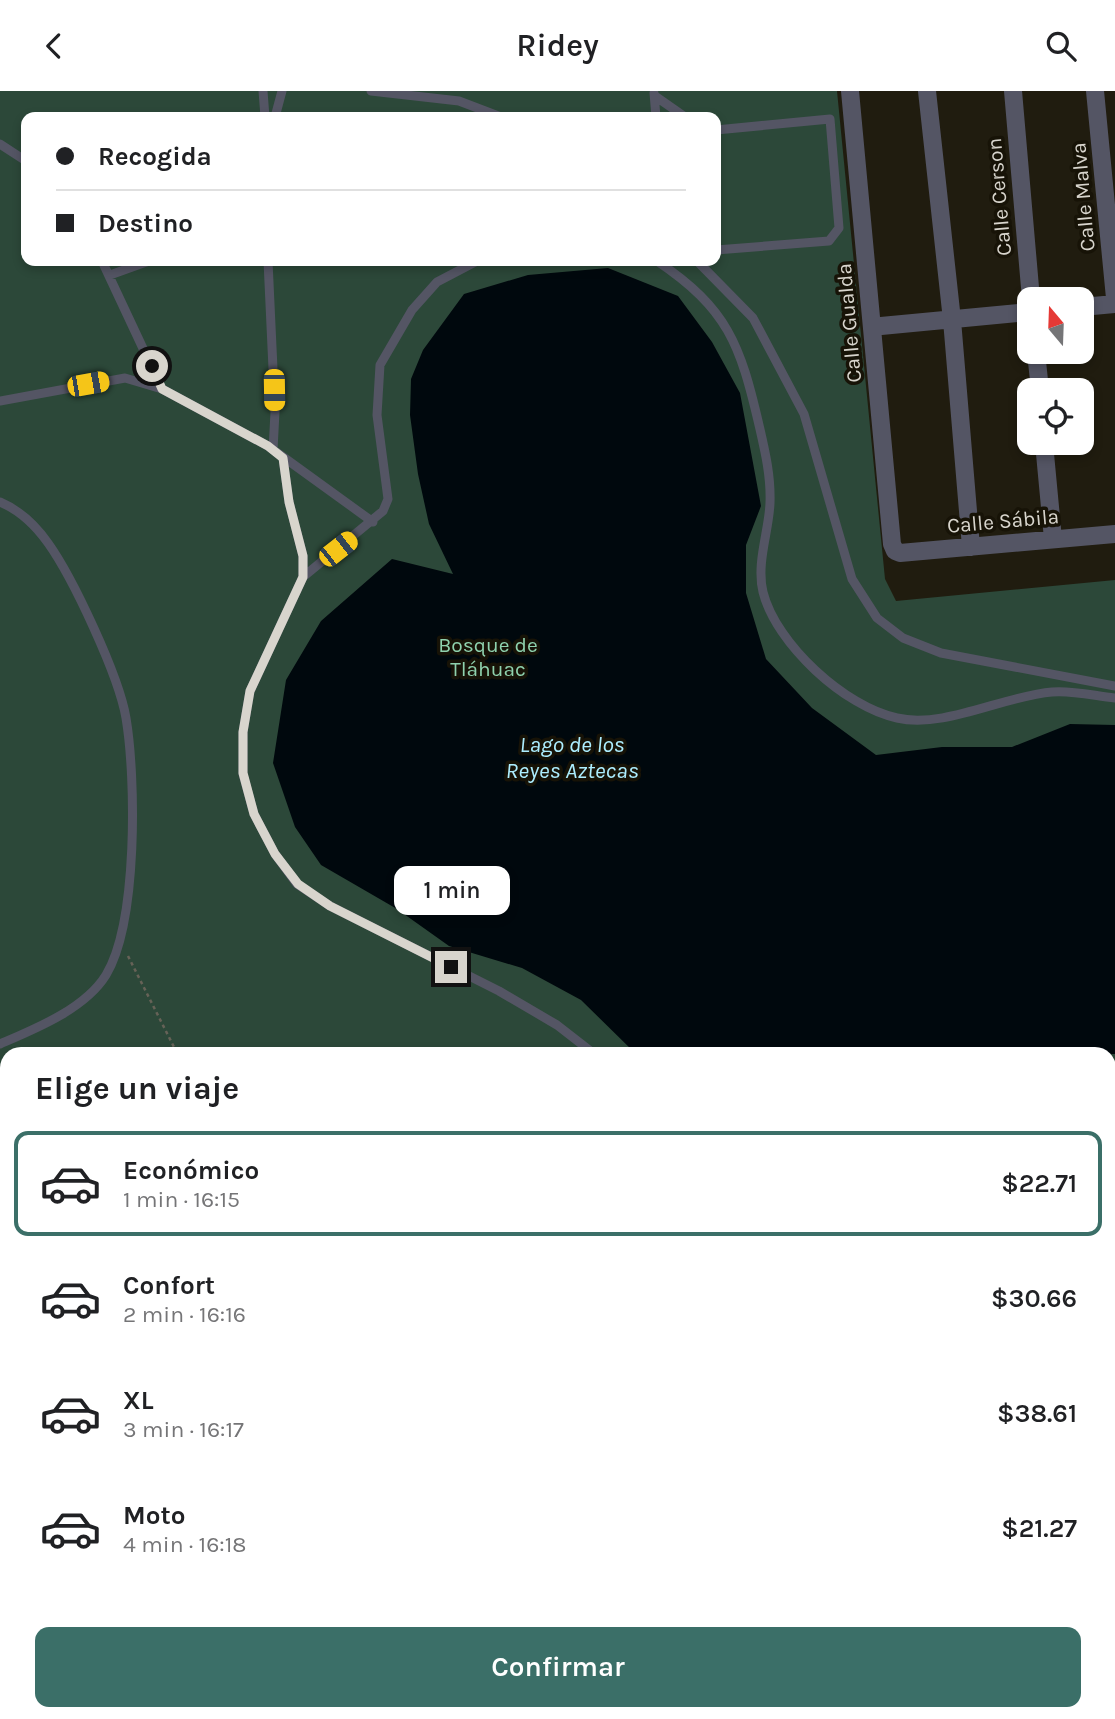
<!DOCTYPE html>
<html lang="es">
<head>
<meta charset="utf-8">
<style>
  :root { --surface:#fff; --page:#f6f6f6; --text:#202124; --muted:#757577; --line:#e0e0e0; --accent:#3b6f68 }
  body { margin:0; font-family:Karla,sans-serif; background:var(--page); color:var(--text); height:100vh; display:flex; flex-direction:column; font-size:26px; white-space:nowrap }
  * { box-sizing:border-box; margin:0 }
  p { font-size:23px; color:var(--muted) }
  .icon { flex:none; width:38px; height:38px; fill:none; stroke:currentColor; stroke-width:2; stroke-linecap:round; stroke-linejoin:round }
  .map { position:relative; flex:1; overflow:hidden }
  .sheet { position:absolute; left:0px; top:956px; width:1116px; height:674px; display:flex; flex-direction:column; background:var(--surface); border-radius:21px 21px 0 0; box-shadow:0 4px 10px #0003 }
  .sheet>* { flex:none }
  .banner { position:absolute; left:21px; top:21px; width:700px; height:154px; border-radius:14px; box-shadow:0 4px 10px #0003; display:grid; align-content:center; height:154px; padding:0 35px; background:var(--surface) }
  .needle { width:46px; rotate:341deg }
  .fabs { position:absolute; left:1017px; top:196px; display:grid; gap:14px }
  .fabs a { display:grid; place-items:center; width:77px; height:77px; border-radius:14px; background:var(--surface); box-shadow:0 4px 10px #0003; font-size:35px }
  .end { position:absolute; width:32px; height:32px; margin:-16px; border:9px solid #d8d5cd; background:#111; box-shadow:0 0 0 4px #111 }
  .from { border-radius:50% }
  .bubble { position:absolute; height:49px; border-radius:14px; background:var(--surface); box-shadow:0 4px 10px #0003; font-size:23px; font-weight:600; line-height:49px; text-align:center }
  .car { position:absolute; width:21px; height:42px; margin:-21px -10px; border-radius:9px; box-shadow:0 0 5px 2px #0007; background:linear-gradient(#f5c518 24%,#345 0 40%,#f5c518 0 76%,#345 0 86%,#f5c518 0) }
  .banner b { display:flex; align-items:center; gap:24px; height:66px; font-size:26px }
  .banner b+b { border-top:2px solid var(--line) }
  .banner i { width:18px; height:18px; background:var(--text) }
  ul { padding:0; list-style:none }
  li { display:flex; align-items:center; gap:21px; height:105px; margin:0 14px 10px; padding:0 21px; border:4px solid transparent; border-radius:14px }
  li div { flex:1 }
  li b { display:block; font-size:26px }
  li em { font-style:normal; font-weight:600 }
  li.active { border-color:var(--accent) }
  li>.icon { width:63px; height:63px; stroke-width:1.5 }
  h2 { padding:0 35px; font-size:32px; line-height:84px }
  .cta { display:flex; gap:14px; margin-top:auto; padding:14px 35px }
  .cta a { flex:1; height:80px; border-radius:14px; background:var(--accent); color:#fff; font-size:28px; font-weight:600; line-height:80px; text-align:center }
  header { display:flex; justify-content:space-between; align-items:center; height:91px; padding:0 35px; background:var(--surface); font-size:32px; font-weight:600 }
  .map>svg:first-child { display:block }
</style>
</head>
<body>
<header><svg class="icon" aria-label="back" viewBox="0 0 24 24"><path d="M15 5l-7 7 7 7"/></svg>Ridey<svg class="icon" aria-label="search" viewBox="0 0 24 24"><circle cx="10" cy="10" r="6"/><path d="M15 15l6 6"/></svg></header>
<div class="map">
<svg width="1115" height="1628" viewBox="0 0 1115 1628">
  <rect width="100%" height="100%" fill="#201c0f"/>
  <path fill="#2c4839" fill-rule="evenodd" d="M0 0H837L885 488 896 510 1115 489V1628H600L579 1622H1110V962H7V1116L0 1120ZM26 26H716V170H26Z"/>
  <path fill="#00080d" d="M608 177 678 205 712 251 740 302 761 415 746 454V502L766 568 812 617 876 664 942 656H1012L1070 633 1115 634V963L635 962 581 909 522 877 449 855 397 818 321 774 295 736 273 672 286 589 321 530 392 468 453 483 429 433 418 383 410 324 411 288 423 259 464 203 528 184Z
    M1110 1116H1115V1628H998V1622H1110Z"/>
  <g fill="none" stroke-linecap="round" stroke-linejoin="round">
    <path stroke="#666257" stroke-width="2.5" stroke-dasharray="3.5 3.5" stroke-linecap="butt" d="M128 865 177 962
      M1110 1105 1115 1104
      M653 1622 659 1628
      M901 1622 903 1628"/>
    <path stroke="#545564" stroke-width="9" d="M263 0 265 26
      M371 0 459 10 501 26
      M654 2 656 26
      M655 5 685 26
      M275 26 282 0
      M716 39 830 28 839 137 829 150 716 159
      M0 53 26 70
      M102 170 162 298
      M148 170H168
      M268 170 275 321 273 359
      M657 170C728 218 740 253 759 334 765 360 771 385 770 412 769 440 756 472 763 501 776 553 845 616 897 627 944 638 1003 605 1052 601 1072 599 1095 605 1115 607
      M697 170 753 227 804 323 852 488 877 527 903 547 941 562 1115 595
      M110 184 149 170
      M0 310 125 287 162 298 268 355 373 431
      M283 367 289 411 303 465V486L250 600 243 641V683L254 723 275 763 297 793 330 815 499 900 557 934 593 962
      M0 411C19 419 36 435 48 452 73 487 119 585 126 627 136 687 138 831 106 884 85 918 35 938 0 953
      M303 486 383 420 388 408 377 324 380 274 412 219 437 191 477 170
      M1110 979 1115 978
      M1110 1028H1115
      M0 1153 7 1149
      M0 1182 7 1178
      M0 1346 7 1365
      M0 1450 7 1446
      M0 1518 7 1529
      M0 1574 7 1594
      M0 1602 7 1600
      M986 1622 987 1628
      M10 1628 22 1624 44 1628
      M129 1628 146 1622
      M349 1628 352 1622"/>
    <path stroke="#545564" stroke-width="18" d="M850 0 892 453 895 460 900 462 1115 443
      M927 0 952 229 971 456
      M1013 0 1031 208
      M1095 0 1115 207
      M1082 216 1115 213
      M881 235 1029 221
      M1036 261 1040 299
      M1044 352 1053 448"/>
  </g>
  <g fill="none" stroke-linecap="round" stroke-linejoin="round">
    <path stroke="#d8d5cd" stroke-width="9" d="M152 275 162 298 268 355 283 367 289 411 303 465V486L250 600 243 641V682L254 723 275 763 298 793 330 815 451 876"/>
  </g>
  <g text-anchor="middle" stroke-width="7" stroke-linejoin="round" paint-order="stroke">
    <g font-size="21" fill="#d8d5cd" stroke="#171307">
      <text transform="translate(999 106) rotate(-95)" y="7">Calle Cerson</text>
      <text transform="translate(1083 106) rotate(-95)" y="7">Calle Malva</text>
      <text transform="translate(849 232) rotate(-95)" y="7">Calle Gualda</text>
      <text transform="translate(1003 430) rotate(-5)" y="7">Calle Sábila</text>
    </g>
    <g font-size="21" fill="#8fd2ae" stroke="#171307">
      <text x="488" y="561">Bosque de<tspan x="488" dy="24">Tláhuac</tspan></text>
    </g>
    <g font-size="23" font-style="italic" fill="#adeeff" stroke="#171307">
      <text x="572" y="661">Lago de los<tspan x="572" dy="26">Reyes Aztecas</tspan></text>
    </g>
  </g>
</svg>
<div class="fabs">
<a><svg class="needle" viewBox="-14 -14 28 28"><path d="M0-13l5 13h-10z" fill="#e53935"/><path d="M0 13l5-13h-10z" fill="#757577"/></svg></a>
<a><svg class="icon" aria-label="locate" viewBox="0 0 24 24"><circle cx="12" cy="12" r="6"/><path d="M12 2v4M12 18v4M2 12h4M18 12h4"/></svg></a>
</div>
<i class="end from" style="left:152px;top:275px"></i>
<i class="end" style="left:451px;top:876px"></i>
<div class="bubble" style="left:394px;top:775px;width:116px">1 min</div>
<i class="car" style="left:88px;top:293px;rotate:80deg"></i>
<i class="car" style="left:274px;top:299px;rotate:179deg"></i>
<i class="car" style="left:338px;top:458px;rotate:52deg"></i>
<div class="banner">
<b><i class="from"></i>Recogida</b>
<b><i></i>Destino</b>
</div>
<section class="sheet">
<h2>Elige un viaje</h2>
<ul>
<li class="active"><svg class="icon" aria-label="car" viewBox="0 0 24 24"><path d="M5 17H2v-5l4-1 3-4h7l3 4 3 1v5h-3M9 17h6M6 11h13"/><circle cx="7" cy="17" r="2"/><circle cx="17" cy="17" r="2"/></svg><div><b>Económico</b><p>1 min · 16:15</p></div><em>$22.71</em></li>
<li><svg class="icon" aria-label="car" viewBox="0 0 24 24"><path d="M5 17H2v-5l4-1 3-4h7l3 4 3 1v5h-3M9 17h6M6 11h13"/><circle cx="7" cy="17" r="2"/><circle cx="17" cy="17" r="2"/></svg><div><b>Confort</b><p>2 min · 16:16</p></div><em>$30.66</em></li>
<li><svg class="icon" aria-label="car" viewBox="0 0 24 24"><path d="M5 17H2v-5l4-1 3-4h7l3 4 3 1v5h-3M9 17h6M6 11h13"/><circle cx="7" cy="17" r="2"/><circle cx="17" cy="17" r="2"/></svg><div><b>XL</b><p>3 min · 16:17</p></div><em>$38.61</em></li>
<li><svg class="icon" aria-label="car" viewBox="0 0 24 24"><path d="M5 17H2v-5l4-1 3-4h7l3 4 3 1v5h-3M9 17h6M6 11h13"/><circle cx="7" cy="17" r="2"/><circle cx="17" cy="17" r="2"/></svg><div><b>Moto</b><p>4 min · 16:18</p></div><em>$21.27</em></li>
</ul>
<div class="cta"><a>Confirmar</a></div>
</section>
</div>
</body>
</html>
